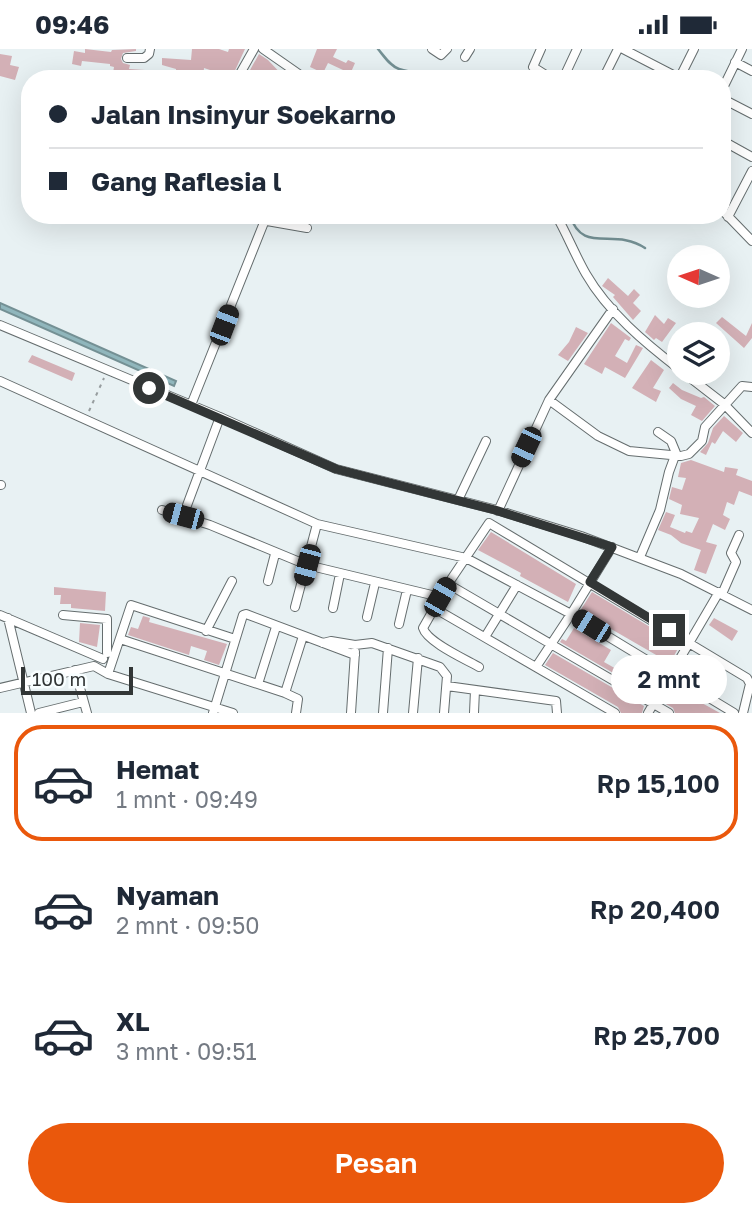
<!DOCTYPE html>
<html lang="id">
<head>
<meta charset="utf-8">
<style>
  :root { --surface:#fff; --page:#f2f2f3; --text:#1f2937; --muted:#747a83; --line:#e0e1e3; --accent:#ea580c }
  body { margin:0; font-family:"Golos Text",sans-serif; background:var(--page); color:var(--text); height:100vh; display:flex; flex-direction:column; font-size:26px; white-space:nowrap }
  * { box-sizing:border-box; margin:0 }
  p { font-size:23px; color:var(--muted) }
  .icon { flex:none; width:38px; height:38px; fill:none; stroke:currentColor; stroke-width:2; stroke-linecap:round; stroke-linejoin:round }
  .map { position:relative; height:664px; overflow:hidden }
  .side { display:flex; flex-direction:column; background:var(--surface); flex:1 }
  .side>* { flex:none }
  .banner { position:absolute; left:21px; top:21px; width:710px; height:154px; border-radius:28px; box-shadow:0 7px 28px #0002; display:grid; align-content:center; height:154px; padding:0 28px; background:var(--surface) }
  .needle { width:46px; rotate:273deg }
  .fabs { position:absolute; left:667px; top:196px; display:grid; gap:14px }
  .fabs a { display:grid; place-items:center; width:63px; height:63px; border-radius:50%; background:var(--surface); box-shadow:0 7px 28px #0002; font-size:35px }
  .scale { position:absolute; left:21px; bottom:18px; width:112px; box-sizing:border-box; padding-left:7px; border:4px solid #323636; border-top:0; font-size:19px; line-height:24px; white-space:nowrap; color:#323636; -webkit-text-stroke:5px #f8feff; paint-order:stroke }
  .end { position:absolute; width:32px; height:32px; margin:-16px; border:9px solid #323636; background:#fff; box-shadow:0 0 0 4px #fff }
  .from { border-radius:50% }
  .bubble { position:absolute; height:49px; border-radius:24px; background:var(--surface); box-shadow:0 7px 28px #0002; font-size:23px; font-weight:600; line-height:49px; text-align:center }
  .car { position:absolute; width:21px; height:42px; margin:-21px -10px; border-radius:9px; box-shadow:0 0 5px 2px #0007; background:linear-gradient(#222 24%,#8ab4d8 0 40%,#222 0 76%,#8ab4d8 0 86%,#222 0) }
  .banner b { display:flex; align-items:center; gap:24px; height:66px; font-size:26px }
  .banner b+b { border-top:2px solid var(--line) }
  .banner i { width:18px; height:18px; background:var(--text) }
  ul { padding:12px 0 0; list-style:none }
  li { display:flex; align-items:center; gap:21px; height:116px; margin:0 14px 10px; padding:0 14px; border:4px solid transparent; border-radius:28px }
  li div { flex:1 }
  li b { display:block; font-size:26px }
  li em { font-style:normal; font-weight:600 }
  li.selected { border-color:var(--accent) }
  li>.icon { width:63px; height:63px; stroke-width:1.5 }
  .action { display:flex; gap:14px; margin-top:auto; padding:14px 28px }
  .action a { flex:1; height:80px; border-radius:42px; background:var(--accent); color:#fff; font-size:28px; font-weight:600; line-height:80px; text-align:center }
  .status { display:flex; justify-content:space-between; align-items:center; height:49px; padding:0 35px; background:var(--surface); direction:ltr }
  .status svg { height:19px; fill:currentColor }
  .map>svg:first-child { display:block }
</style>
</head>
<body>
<div class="status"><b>09:46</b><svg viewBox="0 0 49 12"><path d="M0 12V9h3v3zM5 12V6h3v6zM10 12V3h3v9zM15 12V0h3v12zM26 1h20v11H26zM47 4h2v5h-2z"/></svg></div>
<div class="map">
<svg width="752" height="664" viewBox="0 0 752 664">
  <rect width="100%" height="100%" fill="#e8f1f3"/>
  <path fill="#90b6bc" stroke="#749094" stroke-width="2" d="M0 254 176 332 174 337 0 260Z"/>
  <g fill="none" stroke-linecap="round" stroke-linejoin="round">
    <path stroke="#749094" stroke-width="2.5" d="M378 0C384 7 390 17 399 20 411 24 415 21 426 30
      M570 166C582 206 614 178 645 199"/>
  </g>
  <path fill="#d3b0b6" d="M85 0 111 3 112 1 136 0V2L123 4 121 10 123 14 130 16 129 20 145 21 144 30 118 28 112 30 114 18 110 17V15L82 12 81 17 72 15 74 2 85 4Z
    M192 0H219L228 3 229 0H245L231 30 218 28 219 24 204 19 203 30H193L194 25 176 23V20L162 16V9L191 11Z
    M317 0H337L333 8 346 14 348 11 355 14 348 30H339L343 21 328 14 323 24 310 18Z
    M0 5 12 7 10 16 19 18 15 31 0 27Z
    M259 5 268 11 286 30H245Z
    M608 229 628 247 634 240 640 246 633 254 641 262 633 271 613 248 615 246 602 237Z
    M655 266 664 275 668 269 676 274 662 293 656 289 654 291 645 283Z
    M722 268 746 287 752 274V289L744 299 716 274Z
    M611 274 631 289 629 292 625 290 615 307 627 314 636 296 643 299 625 329 605 318 602 325 584 315Z
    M576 278 588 284 568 312 558 306 569 293Z
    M32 306 75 324 72 332 28 313Z
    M651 311 664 321 653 339 661 342 656 353 632 339Z
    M673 334 682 341 701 349 704 348 715 357 702 372 691 366 696 357 681 350 669 339Z
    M724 367 743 384 736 393 723 382 715 395 712 393 706 406 700 403 708 394 713 379Z
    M691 411 724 423 725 418 738 420 736 426 752 432V447L739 442 734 456 727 453 723 466 730 470 725 481 713 475 706 493 717 496 706 525 694 521 701 501 681 494 671 486 658 481 666 463 675 466 670 478 685 484 686 482 692 484 699 469 680 465 682 456 669 450 672 438 682 441 686 429 678 428 681 414Z
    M491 483 576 535 568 553 520 527 521 524 478 501Z
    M54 538 106 543 105 562 71 559V555H60L61 546H54Z
    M592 543 680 596 670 614 580 562Z
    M143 567 150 569 149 573 227 595 219 616 204 611 207 602 191 597 189 606 128 586 131 578 138 580Z
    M714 569 738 582 732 592 709 576Z
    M80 574 100 576 97 598 79 593Z
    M574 579 611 601 604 613 618 621 623 612 658 627 651 646 560 593 562 590 566 592Z
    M553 604 644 657 642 664H621L618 658 545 616Z
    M671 637 720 664H675L673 659 662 653Z"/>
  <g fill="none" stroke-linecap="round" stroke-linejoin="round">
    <g stroke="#656d6e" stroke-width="10">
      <path id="minor" d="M263 0 306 30
        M432 0 441 6 447 0
        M541 0 533 18 552 30
        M623 0 681 30
        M465 8 470 0
        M127 9H144L149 5 150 0
        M735 13 752 22
        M237 30 254 0
        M563 30 577 0
        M603 30 618 0
        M679 30 694 0
        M723 39 742 0
        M723 50 752 65
        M723 92 752 108
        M723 162 752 192
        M556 166C567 185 575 206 586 225 608 263 645 294 679 320
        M728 168 752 122
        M267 172 307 179
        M0 276 220 368 336 420 497 461 581 487 681 525 752 561
        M684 324 724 355 752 384
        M0 332 317 475 466 509 571 565 734 664
        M549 351 598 387 629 402 681 407 689 405 702 392 705 378 742 337 752 338
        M191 356 267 166
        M0 436H1
        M458 451 486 392
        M162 461 210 476 307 516 440 548
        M498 462 549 351 613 260
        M183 467 220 368
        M640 508 660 461 669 423 676 404 671 392 658 383
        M268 532 275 505
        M448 535 669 664
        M722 545 736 513 731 504 739 486
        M295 558 317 475
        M333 559 340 525
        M434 559 615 664
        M0 566 103 610
        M63 566 107 570V604
        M367 568 375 534
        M8 569 31 664
        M399 575 407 541
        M206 582 232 532
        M485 588 517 536
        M120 590 285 644 298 650 296 664
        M323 594 331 592 355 596 372 594 440 618 447 627 444 664
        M479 618C465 610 427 593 423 579L448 535 489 474 747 629 750 635 743 664
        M536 618 571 565 612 498
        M75 621 87 664
        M108 625 131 556 235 590
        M258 635 276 578
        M447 637 556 652 557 664
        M0 639 94 617 108 625 233 664
        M285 644 303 587
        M39 664 83 653
        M213 664 243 566 246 565 355 606
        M351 664 355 603
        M383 664 388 599
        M413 664 418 609
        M474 664 475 641
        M648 664 719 543"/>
    </g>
    <path stroke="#979d9f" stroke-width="2" stroke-dasharray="3.5 5" stroke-linecap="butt" d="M89 362 104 329"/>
    <use href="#minor" stroke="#fff" stroke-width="8"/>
  </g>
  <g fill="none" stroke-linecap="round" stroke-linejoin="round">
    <path stroke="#323636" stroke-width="9" d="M149 339 336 420 495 461 612 498 590 533 669 581"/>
  </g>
</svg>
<div class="fabs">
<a><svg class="needle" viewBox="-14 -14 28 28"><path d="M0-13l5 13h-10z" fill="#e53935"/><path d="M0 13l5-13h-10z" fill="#747a83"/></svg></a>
<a><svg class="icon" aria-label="layers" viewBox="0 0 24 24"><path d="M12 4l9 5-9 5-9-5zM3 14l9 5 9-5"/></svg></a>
</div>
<div class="scale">100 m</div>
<i class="end from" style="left:149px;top:339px"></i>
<i class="end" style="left:669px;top:581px"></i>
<div class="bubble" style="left:611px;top:606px;width:116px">2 mnt</div>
<i class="car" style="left:224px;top:276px;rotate:21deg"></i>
<i class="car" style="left:526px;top:398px;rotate:205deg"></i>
<i class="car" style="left:183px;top:467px;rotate:285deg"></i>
<i class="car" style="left:307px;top:516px;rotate:195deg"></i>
<i class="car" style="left:440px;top:548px;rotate:30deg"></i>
<i class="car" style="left:591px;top:577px;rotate:302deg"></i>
<div class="banner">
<b><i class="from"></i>Jalan Insinyur Soekarno</b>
<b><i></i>Gang Raflesia l</b>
</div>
</div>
<section class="side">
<ul>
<li class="selected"><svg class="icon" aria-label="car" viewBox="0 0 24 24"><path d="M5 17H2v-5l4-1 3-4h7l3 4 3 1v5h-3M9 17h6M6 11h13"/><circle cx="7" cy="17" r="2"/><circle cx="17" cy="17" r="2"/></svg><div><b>Hemat</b><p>1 mnt · 09:49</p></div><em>Rp 15,100</em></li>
<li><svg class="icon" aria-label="car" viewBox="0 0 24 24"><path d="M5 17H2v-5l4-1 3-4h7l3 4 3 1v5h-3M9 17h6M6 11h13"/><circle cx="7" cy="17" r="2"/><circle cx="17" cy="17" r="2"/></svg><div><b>Nyaman</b><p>2 mnt · 09:50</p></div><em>Rp 20,400</em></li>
<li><svg class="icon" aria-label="car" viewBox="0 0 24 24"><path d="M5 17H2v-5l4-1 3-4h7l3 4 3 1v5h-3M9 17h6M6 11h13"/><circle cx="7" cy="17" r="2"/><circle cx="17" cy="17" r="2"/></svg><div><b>XL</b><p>3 mnt · 09:51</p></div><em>Rp 25,700</em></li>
</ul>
<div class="action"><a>Pesan</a></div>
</section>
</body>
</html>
